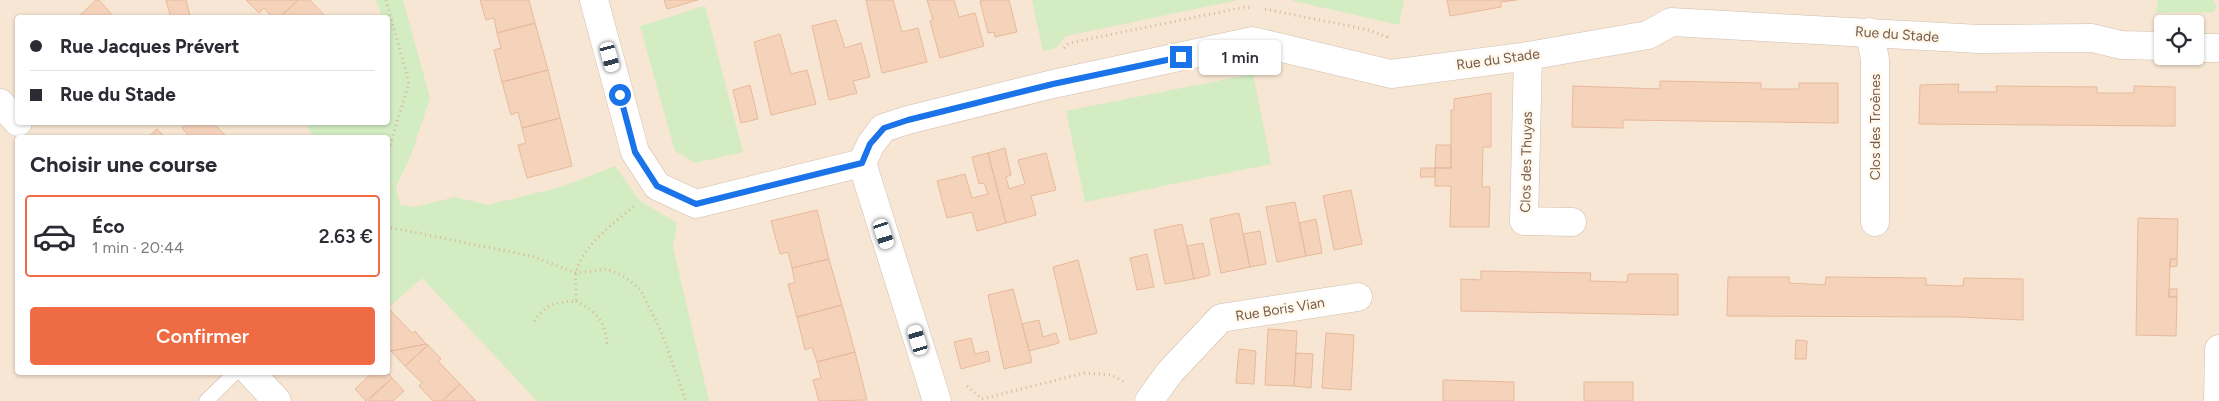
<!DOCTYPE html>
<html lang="fr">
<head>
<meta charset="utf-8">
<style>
  :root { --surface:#fff; --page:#f7f7f7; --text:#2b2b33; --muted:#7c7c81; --line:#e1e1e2; --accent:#ef6b43 }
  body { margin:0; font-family:Figtree,sans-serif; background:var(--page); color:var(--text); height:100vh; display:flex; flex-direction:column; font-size:19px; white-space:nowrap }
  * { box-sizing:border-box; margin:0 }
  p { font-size:16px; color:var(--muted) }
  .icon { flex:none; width:28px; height:28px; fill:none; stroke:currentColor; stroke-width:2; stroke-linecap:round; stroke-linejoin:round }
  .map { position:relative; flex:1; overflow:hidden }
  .details { position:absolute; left:15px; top:135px; width:375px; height:240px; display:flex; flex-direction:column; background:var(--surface); border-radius:5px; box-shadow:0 1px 4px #0004 }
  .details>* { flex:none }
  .top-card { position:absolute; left:15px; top:15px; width:375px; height:110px; border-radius:5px; box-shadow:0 1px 4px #0004; display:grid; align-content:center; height:110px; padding:0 15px; background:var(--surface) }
  .fabs { position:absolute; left:2154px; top:15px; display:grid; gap:10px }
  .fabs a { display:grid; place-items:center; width:50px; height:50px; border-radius:5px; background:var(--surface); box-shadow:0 1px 4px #0004; font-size:25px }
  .end { position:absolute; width:22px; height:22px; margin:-11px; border:6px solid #1a73e8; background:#fff; box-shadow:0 0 0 2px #fff }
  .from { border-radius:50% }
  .bubble { position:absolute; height:35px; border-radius:5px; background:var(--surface); box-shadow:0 1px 4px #0004; font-size:16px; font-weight:600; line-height:35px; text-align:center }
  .car { position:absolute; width:15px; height:30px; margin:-15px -8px; border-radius:6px; box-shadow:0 0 4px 1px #0007; background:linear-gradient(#fff 24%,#345 0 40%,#fff 0 76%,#345 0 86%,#fff 0) }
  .top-card b { display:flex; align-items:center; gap:18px; height:48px; font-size:19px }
  .top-card b+b { border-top:1px solid var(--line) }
  .top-card i { width:12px; height:12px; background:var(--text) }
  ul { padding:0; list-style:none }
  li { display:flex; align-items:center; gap:15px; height:82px; margin:0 10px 8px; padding:0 5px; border:2px solid transparent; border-radius:5px }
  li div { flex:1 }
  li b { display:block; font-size:19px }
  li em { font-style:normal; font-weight:600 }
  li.on { border-color:var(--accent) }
  li>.icon { width:45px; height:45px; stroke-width:1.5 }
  h2 { padding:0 15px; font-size:22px; line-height:60px }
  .cta { display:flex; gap:10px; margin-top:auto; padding:10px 15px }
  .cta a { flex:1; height:58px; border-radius:5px; background:var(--accent); color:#fff; font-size:20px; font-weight:600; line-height:58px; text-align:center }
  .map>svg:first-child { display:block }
</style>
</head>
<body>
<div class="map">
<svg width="2219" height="401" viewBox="0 0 2219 401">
  <rect width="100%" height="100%" fill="#fef4e5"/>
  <path fill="#f6e6d3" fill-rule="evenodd" d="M0 0H2219V401H0ZM18 18H388V122H18ZM2162 24H2195V56H2162ZM18 138H388V372H18Z"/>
  <path fill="#d3ecc2" d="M376 0H403L430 98 411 155 396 187 400 205 415 207 455 197 488 205 561 187 615 166 640 201 677 223 673 247 709 401H537L422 278 388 308V138L313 137 308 127 311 123 388 122V18L379 17 381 13Z
    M1032 0H1238L1066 36 1056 48 1043 51Z
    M1290 0H1404L1399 25Z
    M2158 0H2213L2217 7 2213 12 2156 13Z
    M705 6 743 152 695 163 675 151 640 26Z
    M1253 74 1271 164 1085 202 1066 111Z"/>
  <path fill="#f5d3bb" stroke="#e8b99a" d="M96 0H99L115 18H77Z
    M166 0H186L190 16 171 18Z
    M246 0H298L279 18H273L264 8 259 13Z
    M298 0H310L327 18H279Z
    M480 0H529L535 23 497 33 494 18 486 20Z
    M664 0H698L667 9Z
    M866 0H893L902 32 918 28 927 62 882 73Z
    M927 0H954L959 17 975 13 984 46 940 58 930 21 933 20Z
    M984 0H1009L1017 32 995 37 994 32 988 33 980 1Z
    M1447 0H1517L1501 2V7L1450 16Z
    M836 20 845 48 861 43 870 77 853 81 857 93 829 100 812 26Z
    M535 23 548 70 502 82 494 50 501 48 497 33Z
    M780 34 791 74 807 70 816 104 771 115 754 42Z
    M548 70 560 118 522 128 518 112 511 115 502 82Z
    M1660 81 1761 83V89H1799V83H1838V123L1623 120V128L1572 127 1573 86 1660 89Z
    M1959 84 1958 92H1997L1996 86 2097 87V93H2134V86L2175 87V126L1919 124 1920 85Z
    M750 85 758 119 741 123 733 90Z
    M1491 93V147H1483L1482 187H1490L1489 227H1450L1451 186H1435V168H1451V110H1454V99Z
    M560 118 572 166 527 178 518 145 526 143 522 128Z
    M188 122H216L214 124 228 138H191L182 128Z
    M157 129 166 138H147Z
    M1436 145H1451V168H1435Z
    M1005 148 1011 175 1006 177 1009 189 1025 184 1018 160 1046 153 1056 190 1031 196 1036 215 1006 223 988 153Z
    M988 153 1006 223 977 231 972 212 947 218 937 181 965 174 972 198 988 194 984 183 979 184 972 157Z
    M1421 168H1435V177H1420Z
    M1351 190 1362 244 1334 250 1323 196Z
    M1295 202 1306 256 1277 262 1266 207Z
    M817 210 829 259 792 268 788 252 780 254 771 221Z
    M1239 213 1250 267 1221 273 1210 219Z
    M2138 218 2178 219 2177 259H2170L2169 297H2177L2176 336 2136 335Z
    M1316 219 1322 253 1306 256 1299 223Z
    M1182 224 1194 279 1165 284 1154 230Z
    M1260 231 1266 264 1250 267 1243 234Z
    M1203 243 1210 275 1194 279 1187 246Z
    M1147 254 1154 287 1137 290 1130 258Z
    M829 259 842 305 797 317 788 284 795 283 792 268Z
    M2170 259H2177V266L2170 267Z
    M1078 260 1097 333 1070 340 1053 267Z
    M1481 271 1591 273 1590 281 1627 282 1628 274H1678V315L1461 311V279L1481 280Z
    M1728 277H1789V283L1825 285 1826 277 1926 278V285L1963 286 1964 278 2023 279V320L1961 317 1727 316Z
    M1013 289 1032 362 1004 369 988 295Z
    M2169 289H2177V297H2169Z
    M842 305 855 352 817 362 812 347 805 350 797 317Z
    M390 310 412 333 415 331 426 344 391 351 388 350V313Z
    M1039 320 1043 337 1056 333 1059 343 1029 351 1022 324Z
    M1268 329 1297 331 1294 386 1265 385Z
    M1326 333 1354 335 1351 390 1322 388Z
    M971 338 975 354 988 351 990 361 961 369 954 342Z
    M1796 340 1807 341 1806 359H1795Z
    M426 344 428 345 405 366 391 351Z
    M428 345 441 359 438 361 460 384 442 401H433L419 386 422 383 405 366Z
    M1239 349 1256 351 1254 384 1236 383Z
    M855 352 867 400 819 401 813 380 821 378 817 362Z
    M1296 353 1313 354 1311 388 1294 386Z
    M373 372H387L392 378 366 401 355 389Z
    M392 378 404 391 393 401H368Z
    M1443 380 1514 382V401H1443Z
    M1584 382H1633V401H1584Z
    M460 384 476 401H442Z"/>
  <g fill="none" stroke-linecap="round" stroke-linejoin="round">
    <g stroke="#d2bead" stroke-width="15">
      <path id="service" d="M206 401 236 372"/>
    </g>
    <g stroke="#d2bead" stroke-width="29">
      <path id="minor" d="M594 0 635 152 657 186 696 204 862 163 937 401
        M1870 32 1875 60V222
        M2195 48H2219
        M1528 56 1524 221 1572 222
        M0 103 18 122
        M862 163 871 144 883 128 908 120 1053 84 1253 41 1391 74 1528 56 1648 35 1671 22 1979 39 2092 38 2121 45 2162 46
        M250 372 277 401
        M1149 401 1170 372 1221 318 1358 297
        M2218 401 2219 349"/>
    </g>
    <path stroke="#dab69d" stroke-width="3" stroke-dasharray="1 4" stroke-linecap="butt" d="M386 0 409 83 388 151
      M1265 9 1369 30 1387 37V41
      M1064 48 1069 43 1245 7 1252 8
      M388 225V227L531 256 576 273 607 269 625 277 640 289 661 331 686 401
      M576 301C596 311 606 322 607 345
      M534 321C547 304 554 302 576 301 576 292 575 282 576 273 582 246 613 224 634 206
      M967 386 982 399 1084 373 1111 375 1126 383"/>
    <use href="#service" stroke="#fff" stroke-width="14"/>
    <use href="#minor" stroke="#fff" stroke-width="28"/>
  </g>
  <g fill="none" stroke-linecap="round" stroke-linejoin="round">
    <path stroke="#1a73e8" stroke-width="6" d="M620 95 635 152 657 186 696 204 862 163 870 144 884 128 908 120 1053 84 1181 57"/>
  </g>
  <g text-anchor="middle" stroke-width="4.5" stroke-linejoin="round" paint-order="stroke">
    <g font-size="14" fill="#785a48" stroke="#fff8ec">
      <text transform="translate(1897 34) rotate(4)" y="5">Rue du Stade</text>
      <text transform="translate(1498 59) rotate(-8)" y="5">Rue du Stade</text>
      <text transform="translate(1875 127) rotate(-90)" y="5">Clos des Troènes</text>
      <text transform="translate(1526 162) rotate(-89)" y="5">Clos des Thuyas</text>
      <text transform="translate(1280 309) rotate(-9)" y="5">Rue Boris Vian</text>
    </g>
  </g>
</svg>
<div class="fabs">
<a><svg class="icon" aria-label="locate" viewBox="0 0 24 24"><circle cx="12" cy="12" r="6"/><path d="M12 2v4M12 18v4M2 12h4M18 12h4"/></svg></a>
</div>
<i class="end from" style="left:620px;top:95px"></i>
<i class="end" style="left:1181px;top:57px"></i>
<div class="bubble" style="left:1199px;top:40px;width:82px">1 min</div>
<i class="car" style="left:610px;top:57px;rotate:165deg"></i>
<i class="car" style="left:884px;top:234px;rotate:162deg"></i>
<i class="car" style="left:918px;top:340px;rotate:343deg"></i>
<div class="top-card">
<b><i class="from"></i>Rue Jacques Prévert</b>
<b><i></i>Rue du Stade</b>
</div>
<section class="details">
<h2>Choisir une course</h2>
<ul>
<li class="on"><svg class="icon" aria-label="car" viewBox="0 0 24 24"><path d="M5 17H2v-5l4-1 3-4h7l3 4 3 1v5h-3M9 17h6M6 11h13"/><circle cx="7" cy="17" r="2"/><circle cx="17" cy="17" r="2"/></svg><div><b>Éco</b><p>1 min · 20:44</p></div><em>2.63 €</em></li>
</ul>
<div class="cta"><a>Confirmer</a></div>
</section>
</div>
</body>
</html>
